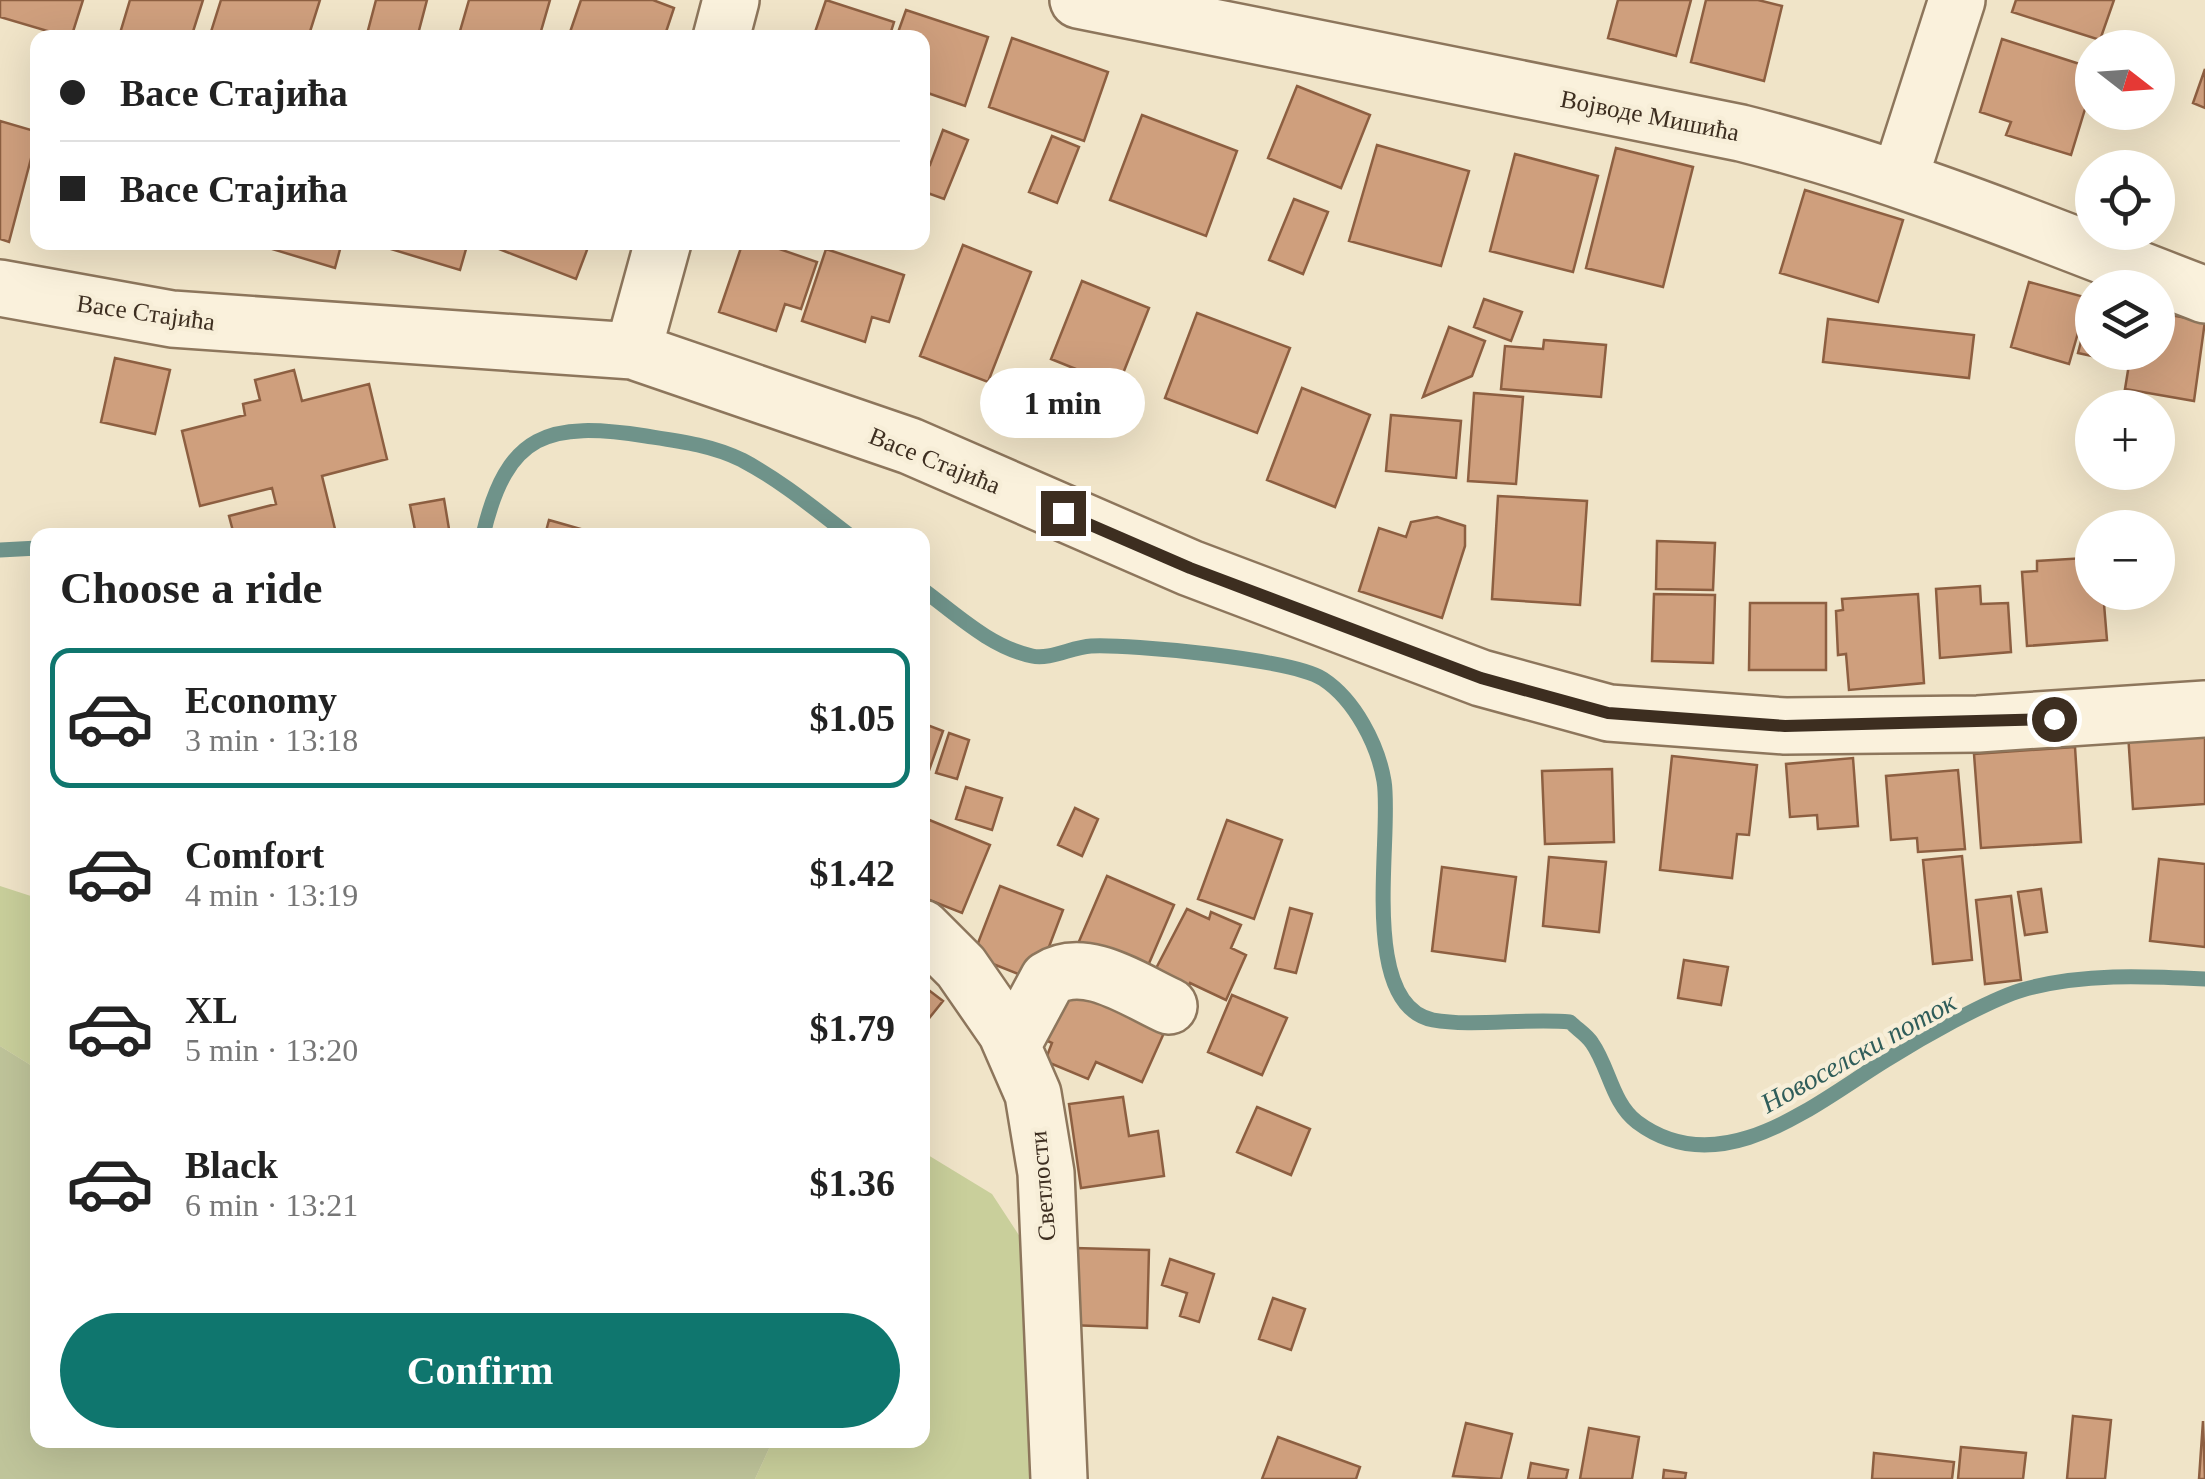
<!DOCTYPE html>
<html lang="en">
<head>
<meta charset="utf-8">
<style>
  :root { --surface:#fff; --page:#f6f6f6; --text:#222; --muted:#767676; --line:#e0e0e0; --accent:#0f766e }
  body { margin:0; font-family:"Times New Roman",serif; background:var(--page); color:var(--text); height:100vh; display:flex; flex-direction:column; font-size:38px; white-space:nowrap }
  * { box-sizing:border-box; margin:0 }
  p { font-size:32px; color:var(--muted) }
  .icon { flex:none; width:55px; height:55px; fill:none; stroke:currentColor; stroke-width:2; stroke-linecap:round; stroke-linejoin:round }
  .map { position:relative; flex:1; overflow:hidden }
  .panel { position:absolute; left:30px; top:528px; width:900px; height:920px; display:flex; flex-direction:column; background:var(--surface); border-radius:20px; box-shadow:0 10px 40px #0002 }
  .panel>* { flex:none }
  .banner { position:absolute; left:30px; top:30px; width:900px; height:220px; border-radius:20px; box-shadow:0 10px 40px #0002; display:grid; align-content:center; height:220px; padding:0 30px; background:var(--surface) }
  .needle { width:65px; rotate:107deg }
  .buttons { position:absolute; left:2075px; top:30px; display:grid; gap:20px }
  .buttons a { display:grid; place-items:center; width:100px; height:100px; border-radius:50%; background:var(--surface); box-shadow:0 10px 40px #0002; font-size:50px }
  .end { position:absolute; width:45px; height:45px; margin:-22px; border:12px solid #3d2e20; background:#fff; box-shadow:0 0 0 5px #fff }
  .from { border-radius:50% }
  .bubble { position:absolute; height:70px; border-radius:35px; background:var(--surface); box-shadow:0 10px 40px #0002; font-size:32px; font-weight:700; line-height:70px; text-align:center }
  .banner b { display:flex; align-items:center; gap:35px; height:95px; font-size:38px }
  .banner b+b { border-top:2px solid var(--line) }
  .banner i { width:25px; height:25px; background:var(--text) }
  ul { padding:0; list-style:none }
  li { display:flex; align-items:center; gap:30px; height:140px; margin:0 20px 15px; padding:0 10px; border:5px solid transparent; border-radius:20px }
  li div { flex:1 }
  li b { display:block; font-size:38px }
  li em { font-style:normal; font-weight:700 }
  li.selected { border-color:var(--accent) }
  li>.icon { width:90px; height:90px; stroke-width:1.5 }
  h2 { padding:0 30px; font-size:45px; line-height:120px }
  .primary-button { display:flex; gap:20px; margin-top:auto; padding:20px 30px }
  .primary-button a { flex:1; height:115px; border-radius:60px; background:var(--accent); color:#fff; font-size:40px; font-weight:700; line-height:115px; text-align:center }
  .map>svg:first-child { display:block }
</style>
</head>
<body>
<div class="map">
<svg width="2205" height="1479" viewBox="0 0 2205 1479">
  <rect width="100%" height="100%" fill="#f0e4c8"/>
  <path fill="#c9cf9b" d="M0 886 37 898V1069L0 1046Z
    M923 1152 992 1194 1024 1243 1038 1427 1030 1479H755L773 1440H922Z"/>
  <path fill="#bfc49a" d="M0 1046 37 1069 38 1440H773L755 1479H0Z"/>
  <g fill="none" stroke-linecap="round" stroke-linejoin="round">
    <path stroke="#6f938a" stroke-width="15" d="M483 535C507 432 549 421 646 436 679 441 711 445 742 460 780 480 815 509 849 535
      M0 550 38 548
      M922 589C956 614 990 647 1032 656 1050 660 1072 647 1091 646 1131 644 1292 659 1323 679 1355 700 1378 745 1384 781 1393 833 1357 1005 1433 1020 1472 1027 1527 1018 1570 1022 1577 1029 1587 1035 1592 1043 1609 1067 1612 1103 1637 1122 1721 1185 1816 1103 1886 1060 1920 1039 1986 1001 2022 990 2081 973 2145 976 2205 979"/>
  </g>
  <path fill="#cf9f7d" stroke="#8d5f41" stroke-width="2.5" d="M0 0H83L71 38 0 17Z
    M130 0H203L191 38H144L121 30Z
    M221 0H320L308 38H219L210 35Z
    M376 0H427L417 38H366Z
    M469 0H550L539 38H458Z
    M581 0H653L674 8 664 38H568Z
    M826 0 894 22 889 38H813Z
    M1618 0H1691L1676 56 1608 38Z
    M1706 0H1758L1782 6 1764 81 1691 62Z
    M2016 0H2114L2100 40 2012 12Z
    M906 10 988 37 965 106 922 91V38H896Z
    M1012 38 1108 72 1084 141 989 107Z
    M2002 39 2092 68V86L2071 155 2006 135 2011 122 1980 112Z
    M2205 69V108L2193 103Z
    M1297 86 1370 115 1341 188 1268 158Z
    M1142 115 1237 151 1206 236 1110 200Z
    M0 121 38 132 9 242 0 239Z
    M943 130 968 140 944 199 922 191V162L930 165Z
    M1052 136 1079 147 1057 203 1029 192Z
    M1377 145 1469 171 1441 266 1349 241Z
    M1616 148 1693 167 1663 287 1586 268Z
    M1515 154 1598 176 1573 272 1490 251Z
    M1805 190 1903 220 1878 302 1780 273Z
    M1294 199 1328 212 1303 274 1269 260Z
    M249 242H342L335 268Z
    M385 242H468L460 270 384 247Z
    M501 242H590L576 279 499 249Z
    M743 242H759L817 262 801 309 785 304 776 331 719 312Z
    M963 245 1031 272 988 382 920 356Z
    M826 249 904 275 889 322 872 317 865 342 802 321Z
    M1082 281 1149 308 1118 386 1051 359Z
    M2029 282 2088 298 2069 364 2011 347Z
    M1484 299 1522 312 1511 341 1474 327Z
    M1197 313 1290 348 1257 433 1165 398Z
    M2158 313 2205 321 2194 401 2125 389 2131 352H2158Z
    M1828 319 1974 335 1969 378 1823 362Z
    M2085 326 2092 328 2096 357 2078 353Z
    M1449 327 1485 341 1472 376 1423 397Z
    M1544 340 1606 345 1601 397 1501 389 1505 346 1543 349Z
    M115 358 170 370 155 434 101 422Z
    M294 370 302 401 369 384 387 459 322 476 335 529 310 535H234L229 516 276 504 272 488 200 506 182 431 245 415 243 404 260 400 255 380Z
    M1302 388 1370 415 1335 507 1267 480Z
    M1474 393 1523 397 1516 484 1468 481Z
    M1391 415 1461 421 1456 478 1386 471Z
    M2116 472H2146L2147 479 2116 480Z
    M1498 496 1587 501 1580 605 1492 599Z
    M444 499 450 535H416L410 505Z
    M1437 517 1465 526V546L1442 618 1359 591 1379 528 1406 537 1411 522Z
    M549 520 591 532V535H545Z
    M1657 541 1715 543 1713 590 1656 589Z
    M2085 558V568L2092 567V592H2103L2107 640 2027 646 2022 572 2037 571V561Z
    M1980 586 1981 604 2008 603 2011 652 1940 658 1936 589Z
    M1654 594 1715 595 1713 663 1652 661Z
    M1918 594 1924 683 1849 690 1846 654 1838 655 1836 611 1843 610 1842 599Z
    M1750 603H1826V670H1749Z
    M922 723 943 731 927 776 922 774Z
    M2205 728V804L2133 809 2128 733Z
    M949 733 969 740 957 779 936 773Z
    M2075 747 2081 842 1981 848 1974 754Z
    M1672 756 1757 765 1749 835 1737 834 1732 878 1660 870Z
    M1853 758 1858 826 1818 829 1817 815 1790 817 1786 764Z
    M1612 769 1614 842 1545 844 1542 771Z
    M1958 770 1965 849 1918 852 1917 838 1891 840 1886 776Z
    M966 787 1002 798 992 830 956 819Z
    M1075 808 1098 819 1082 856 1058 845Z
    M927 819 990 845 962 913 922 897 926 886 922 885V831Z
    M1227 820 1282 840 1254 919 1198 899Z
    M1962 856 1972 960 1933 964 1923 860Z
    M1549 857 1606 862 1599 932 1543 926Z
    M2159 859 2205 864V947L2150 941Z
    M1442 867 1516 877 1505 961 1432 951Z
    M1107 876 1174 905 1144 975 1077 946Z
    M1000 886 1063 910 1036 981 973 956Z
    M2041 889 2047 932 2025 935 2018 892Z
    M2011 896 2021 980 1985 984 1976 900Z
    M1290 908 1312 914 1296 973 1275 968Z
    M1187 909 1209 919 1211 912 1241 925 1231 948 1246 955 1226 1000 1190 983 1185 992 1151 978Z
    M1684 960 1728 967 1721 1005 1678 998Z
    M1065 980 1168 1024 1142 1082 1096 1062 1088 1079 1045 1061 1052 1043 1041 1038Z
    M922 985 943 1001 922 1027Z
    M1232 995 1287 1018 1262 1075 1208 1052Z
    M1123 1097 1129 1136 1158 1131 1164 1176 1081 1188 1069 1104Z
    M1257 1107 1310 1129 1291 1175 1237 1152Z
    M1074 1248 1149 1250 1147 1328 1070 1325Z
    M1170 1259 1214 1274 1199 1322 1180 1316 1187 1293 1162 1285Z
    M1273 1298 1305 1309 1291 1350 1259 1339Z
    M2073 1416 2111 1420 2105 1479H2067Z
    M2203 1421 2205 1479H2199Z
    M1466 1423 1512 1434 1501 1479 1453 1476Z
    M1589 1428 1639 1437 1632 1479H1580Z
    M1278 1437 1360 1467 1356 1479H1262Z
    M1961 1447 2026 1453 2023 1479H1958Z
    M1874 1453 1954 1462 1952 1479H1872Z
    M1531 1463 1568 1470 1566 1479H1528Z
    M1664 1470 1686 1473 1685 1479H1663Z"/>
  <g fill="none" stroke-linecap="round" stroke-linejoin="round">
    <g stroke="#8d765c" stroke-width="60">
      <path id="minor" d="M1078 0 1741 133C1901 173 2051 236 2205 295
        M721 38 731 0
        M1900 177 1957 0
        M0 288 172 319 633 351 910 446 1190 568 1481 678 1609 713 1785 726 1978 724 2205 709
        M633 351 663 242
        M922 928 961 967 1006 1032 1033 1094 1046 1173 1059 1479
        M1012 1046 1048 979C1085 955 1134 990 1169 1006"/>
    </g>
    <use href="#minor" stroke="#faf1dc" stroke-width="55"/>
  </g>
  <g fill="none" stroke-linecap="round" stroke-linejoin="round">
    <path stroke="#3d2e20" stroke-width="12" d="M1063 513 1190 568 1481 678 1608 713 1785 726 2054 719"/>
  </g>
  <g text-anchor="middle" stroke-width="9" stroke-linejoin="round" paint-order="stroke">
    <g font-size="25" fill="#3d2e20" stroke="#f7eed8">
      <text transform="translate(1650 115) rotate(11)" y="9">Војводе Мишића</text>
      <text transform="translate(146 312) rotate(8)" y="9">Васе Стајића</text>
      <text transform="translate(935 460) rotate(22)" y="9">Васе Стајића</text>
      <text transform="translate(1042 1186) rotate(-95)" y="9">Светлости</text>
    </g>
    <g font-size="28" font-style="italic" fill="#2f5d5a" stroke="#f7eed8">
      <text transform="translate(1858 1052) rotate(-29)" y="10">Новоселски поток</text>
    </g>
  </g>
</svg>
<div class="buttons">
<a><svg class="needle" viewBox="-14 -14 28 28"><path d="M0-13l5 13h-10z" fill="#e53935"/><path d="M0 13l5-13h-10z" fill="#767676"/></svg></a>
<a><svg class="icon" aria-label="locate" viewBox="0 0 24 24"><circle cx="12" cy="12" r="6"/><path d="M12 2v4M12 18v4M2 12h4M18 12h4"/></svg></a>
<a><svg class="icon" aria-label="layers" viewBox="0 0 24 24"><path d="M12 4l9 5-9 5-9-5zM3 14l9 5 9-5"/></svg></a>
<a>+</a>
<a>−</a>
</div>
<i class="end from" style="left:2054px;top:719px"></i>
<i class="end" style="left:1063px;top:513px"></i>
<div class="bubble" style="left:980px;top:368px;width:165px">1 min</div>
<div class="banner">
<b><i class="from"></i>Васе Стајића</b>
<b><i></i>Васе Стајића</b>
</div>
<section class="panel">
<h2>Choose a ride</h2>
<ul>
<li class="selected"><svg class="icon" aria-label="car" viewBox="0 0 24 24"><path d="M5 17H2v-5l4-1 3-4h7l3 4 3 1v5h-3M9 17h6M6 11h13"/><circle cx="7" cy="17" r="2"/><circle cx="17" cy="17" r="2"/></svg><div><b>Economy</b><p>3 min · 13:18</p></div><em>$1.05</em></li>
<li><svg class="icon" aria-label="car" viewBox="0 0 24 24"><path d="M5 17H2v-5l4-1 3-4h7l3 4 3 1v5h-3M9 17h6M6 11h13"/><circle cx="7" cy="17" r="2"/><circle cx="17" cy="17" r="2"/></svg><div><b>Comfort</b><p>4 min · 13:19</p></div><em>$1.42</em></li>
<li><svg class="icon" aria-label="car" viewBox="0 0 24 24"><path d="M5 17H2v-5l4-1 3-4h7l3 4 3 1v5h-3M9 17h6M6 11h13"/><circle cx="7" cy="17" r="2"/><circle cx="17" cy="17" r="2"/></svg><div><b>XL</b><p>5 min · 13:20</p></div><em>$1.79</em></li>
<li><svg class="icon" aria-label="car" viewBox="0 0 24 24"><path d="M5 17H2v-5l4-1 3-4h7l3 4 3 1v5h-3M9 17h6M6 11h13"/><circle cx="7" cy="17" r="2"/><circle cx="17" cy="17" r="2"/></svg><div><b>Black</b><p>6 min · 13:21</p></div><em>$1.36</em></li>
</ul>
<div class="primary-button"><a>Confirm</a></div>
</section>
</div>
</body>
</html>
